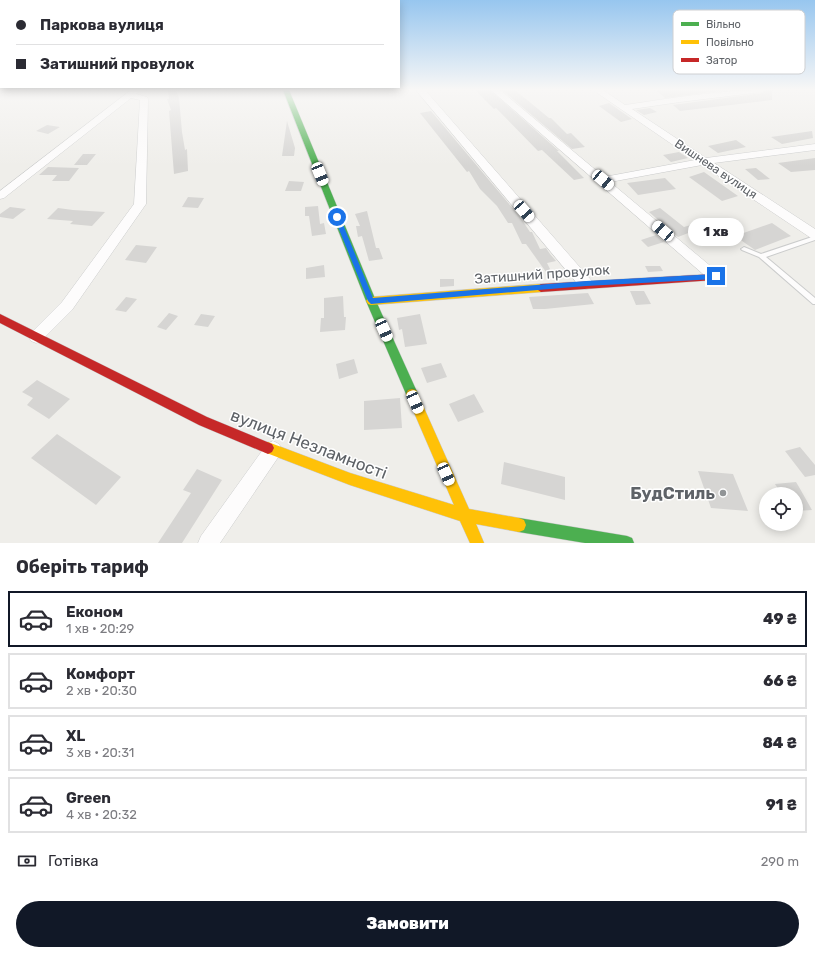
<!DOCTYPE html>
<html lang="uk">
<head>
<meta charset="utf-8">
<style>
  :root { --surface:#fff; --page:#f2f2f3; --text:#2b2b33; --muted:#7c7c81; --line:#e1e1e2; --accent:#111827 }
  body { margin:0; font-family:Rubik,sans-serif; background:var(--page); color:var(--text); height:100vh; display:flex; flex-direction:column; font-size:15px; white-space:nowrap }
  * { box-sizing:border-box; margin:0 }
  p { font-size:13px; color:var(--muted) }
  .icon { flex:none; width:22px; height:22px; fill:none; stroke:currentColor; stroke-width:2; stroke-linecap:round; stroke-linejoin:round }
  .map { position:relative; height:543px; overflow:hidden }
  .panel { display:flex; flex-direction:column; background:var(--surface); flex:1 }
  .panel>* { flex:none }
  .hud { position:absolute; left:0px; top:0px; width:400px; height:88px; box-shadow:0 2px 10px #0003; display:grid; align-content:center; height:88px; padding:0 16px; background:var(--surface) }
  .tools { position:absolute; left:759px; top:487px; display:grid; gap:8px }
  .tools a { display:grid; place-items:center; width:44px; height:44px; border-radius:50%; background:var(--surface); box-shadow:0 2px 10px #0003; font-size:20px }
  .end { position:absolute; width:18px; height:18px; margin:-9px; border:5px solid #1a73e8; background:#fff; box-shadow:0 0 0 2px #fff }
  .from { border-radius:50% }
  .bubble { position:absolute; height:28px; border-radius:14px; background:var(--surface); box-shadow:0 2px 10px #0003; font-size:13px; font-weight:800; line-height:28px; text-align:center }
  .car { position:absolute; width:12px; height:24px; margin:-12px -6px; border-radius:5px; box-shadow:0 0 3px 1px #0007; background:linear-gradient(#fff 24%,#345 0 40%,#fff 0 76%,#345 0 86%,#fff 0) }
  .hud b { display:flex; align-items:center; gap:14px; height:38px; font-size:15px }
  .hud b+b { border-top:1px solid var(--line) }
  .hud i { width:10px; height:10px; background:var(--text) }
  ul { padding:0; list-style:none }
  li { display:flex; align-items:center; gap:12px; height:56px; margin:0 8px 6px; padding:0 8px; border:2px solid var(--line); border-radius:0px }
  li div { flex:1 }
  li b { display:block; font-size:15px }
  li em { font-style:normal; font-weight:800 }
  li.on { border-color:var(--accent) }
  li>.icon { width:36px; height:36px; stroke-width:1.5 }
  h2 { padding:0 16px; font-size:18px; line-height:48px }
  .pay { display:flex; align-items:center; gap:10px; height:44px; padding:0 16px; font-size:15px }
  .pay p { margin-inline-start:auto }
  .action { display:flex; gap:8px; margin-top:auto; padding:8px 16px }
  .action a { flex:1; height:46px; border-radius:24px; background:var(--accent); color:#fff; font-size:16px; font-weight:800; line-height:46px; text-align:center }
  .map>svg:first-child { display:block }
</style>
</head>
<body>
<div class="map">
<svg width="815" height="543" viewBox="0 0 815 543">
  <rect width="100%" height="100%" fill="#efeeea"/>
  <path fill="#d6d5d3" d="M168 90H176L179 98 182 132 185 150 187 149 188 171 174 174 169 111 171 110 167 99H169Z
    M475 90H490L559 151H557L584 178 574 180 542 150 538 151 496 108 494 109Z
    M502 90H515L549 118H551L567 134 571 133 585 147 572 149Z
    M673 90H728L665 98 657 91Z
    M767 90H772V100L680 111 673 105 762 93Z
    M609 103 632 119 621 122 599 106Z
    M650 108 657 112 644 115 636 110Z
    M431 111 520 217 530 232H532L540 249 546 248 550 254 556 261 547 263 550 269 546 272 526 244H522L512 223H508L497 206 480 189 469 171 467 172 420 113Z
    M287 121 295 148 294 156H282Z
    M47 125 60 127 48 134 36 131Z
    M812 131 813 138 782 144 771 137Z
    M736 140 746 147 718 153 708 146Z
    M679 152 688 158 671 162 663 155Z
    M83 154H96L87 165H74Z
    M815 158V170L791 172 778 163Z
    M48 167 79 168 69 181H52L57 175H39Z
    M756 168 770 179 758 180 745 169Z
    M704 172 738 196 722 201 689 177Z
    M665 178 676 189 638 195 627 183Z
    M289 181 304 182 301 191H285Z
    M188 197 204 198 198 208 182 207Z
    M318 206 320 224 324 223 326 234 312 236 309 216H305V207Z
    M10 207 26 209 13 219 0 217V214Z
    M58 208 73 210 105 212 92 226 70 224 73 221 47 219Z
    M660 208 684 227 694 224 696 230 678 237 649 212Z
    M367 211 376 248H379L383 259 369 261 362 236 358 237 356 226H360L355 214Z
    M772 223 791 236 755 250 735 236Z
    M656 235 664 242 648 247 641 240Z
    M136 245 157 247 146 263 125 260Z
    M324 265 325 277 306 279V268Z
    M645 266H660L663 271 648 272Z
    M515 275H535L536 279 516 281Z
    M440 279H454V286L440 287Z
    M630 291H644L651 304 636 305Z
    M588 293 594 304 545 309H533L529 297Z
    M343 296 344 317H346L345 330 320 332 321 318H324V298Z
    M126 297 137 299 126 312 115 310Z
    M169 313 178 316 166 330 157 327Z
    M201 314 215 316 208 327 194 325Z
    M420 314 427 344 405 347 402 329 399 330 397 318Z
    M354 359 358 373 339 379 336 364Z
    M441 363 447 377 427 383 421 368Z
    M37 380 70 399 49 419 27 405 33 398 22 392Z
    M474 394 484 412 458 422 449 404Z
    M400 398 402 428 364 430V401Z
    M57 434 121 477 96 505 31 458Z
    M800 447 815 465V475L805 477 785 451Z
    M504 462 565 477V500L501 484Z
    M197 469 222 480 182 543H158L191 493 183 490Z
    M698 471 733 474 748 511 711 508Z
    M796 482 799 487 812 510 796 511V494H781L775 484Z"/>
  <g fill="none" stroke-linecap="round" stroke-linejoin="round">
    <g stroke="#cbcccc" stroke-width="2">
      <path id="lane" d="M815 236V240L766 257 815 298V304H813L759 257 742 250 741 249 744 247 761 254Z"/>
    </g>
    <g stroke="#cbcccc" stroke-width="1">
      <path id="street" d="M131 90H140L136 94 147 97 148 99 146 204 72 310 41 341 36 343 31 341 29 337 31 333 62 302 134 204 140 100 131 98 4 198 0 199V191Z
        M416 90H425L591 280 593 284 591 288 586 289 581 288Z
        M491 90H500L604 177 695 160 593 90H603L625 105C672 98 719 90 766 90L762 92 680 102 632 109 706 158 815 144V150L714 163 815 229V239L811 238 702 165 610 182 720 274 722 277 720 280 715 282 710 280Z
        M273 441 279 444 282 450 279 456 220 543H198L201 536 267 444Z"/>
    </g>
    <g stroke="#cacacb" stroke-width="1">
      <path id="fast" d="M283 90H289L376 301 418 394 416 398 412 399 408 398 406 394 366 301Z
        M519 518 627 536 632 538 634 543H585L519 532 514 530 512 525 514 520Z"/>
    </g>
    <g stroke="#cacacb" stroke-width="1">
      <path id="slow" d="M541 284 544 286 546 288 544 290 541 292 371 305 368 304 366 301 368 298 371 297Z
        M412 389 416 390 469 509 519 518 524 520 526 525 524 530 519 532 476 524 484 543H470L460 521 350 485 264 452 262 448 264 444 268 442 350 473 454 505 406 394 408 390Z"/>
    </g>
    <g stroke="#cacacb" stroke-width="1">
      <path id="jam" d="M715 274 720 277 715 280 541 292 538 290 536 288 538 286 541 284Z
        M0 314 207 417 272 444 274 448 272 452 268 454 199 425 0 323Z"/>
    </g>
    <use href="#lane" fill="#fdfcfc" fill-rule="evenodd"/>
    <use href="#street" fill="#fdfcfc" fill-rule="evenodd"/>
    <use href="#fast" fill="#4caf50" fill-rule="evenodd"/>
    <use href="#slow" fill="#ffc107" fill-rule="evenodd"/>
    <use href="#jam" fill="#c62828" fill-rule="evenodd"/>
  </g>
  <linearGradient id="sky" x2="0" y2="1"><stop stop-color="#97c6ef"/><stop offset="0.54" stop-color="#f8f7f6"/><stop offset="1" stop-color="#f8f7f6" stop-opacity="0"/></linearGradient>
  <rect width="815" height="166" fill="url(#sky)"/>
  <path fill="#1a73e8" d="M335 215 340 217 373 298 586 281 716 274 719 276 716 279 586 286 371 304 368 301 334 217Z"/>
  <circle fill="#919496" stroke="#fff" stroke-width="1.5" cx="723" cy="493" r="4"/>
  <g text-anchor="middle" stroke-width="3" stroke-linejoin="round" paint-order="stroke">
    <g font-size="12" fill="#5f6368" stroke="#fff">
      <text transform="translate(716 169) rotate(34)" y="4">Вишнева вулиця</text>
    </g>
    <g font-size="14" fill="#5f6368" stroke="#fff">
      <text transform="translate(542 274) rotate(-4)" y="5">Затишний провулок</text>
    </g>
    <g font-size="17" fill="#5f6368" stroke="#fff">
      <text transform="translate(309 444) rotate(21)" y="6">вулиця Незламності</text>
    </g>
    <g font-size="17" font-weight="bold" fill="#5f6368" stroke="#fff" text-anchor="end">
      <text x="715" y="499">БудСтиль</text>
    </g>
  </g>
  <rect x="673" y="10" width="132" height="64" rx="6" fill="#fff" stroke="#cfd0d2" stroke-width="1"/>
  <rect x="681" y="22" width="18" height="4" fill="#4caf50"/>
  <rect x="681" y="40" width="18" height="4" fill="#ffc107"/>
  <rect x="681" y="58" width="18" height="4" fill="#c62828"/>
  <g font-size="11" fill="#5f6368">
    <text x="706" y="28">Вільно</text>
    <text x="706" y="46">Повільно</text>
    <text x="706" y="64">Затор</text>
  </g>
</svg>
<div class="tools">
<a><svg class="icon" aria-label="locate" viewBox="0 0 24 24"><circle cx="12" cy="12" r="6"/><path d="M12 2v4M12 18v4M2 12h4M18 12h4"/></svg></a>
</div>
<i class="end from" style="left:337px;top:217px"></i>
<i class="end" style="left:716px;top:276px"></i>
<div class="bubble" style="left:688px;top:218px;width:56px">1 хв</div>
<i class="car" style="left:320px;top:174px;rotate:158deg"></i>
<i class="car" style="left:603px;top:180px;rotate:130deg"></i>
<i class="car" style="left:524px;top:211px;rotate:139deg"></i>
<i class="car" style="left:663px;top:231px;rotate:311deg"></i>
<i class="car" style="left:384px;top:330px;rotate:156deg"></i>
<i class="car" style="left:415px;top:402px;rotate:156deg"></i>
<i class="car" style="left:446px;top:474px;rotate:156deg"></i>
<div class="hud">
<b><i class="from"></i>Паркова вулиця</b>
<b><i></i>Затишний провулок</b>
</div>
</div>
<section class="panel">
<h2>Оберіть тариф</h2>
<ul>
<li class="on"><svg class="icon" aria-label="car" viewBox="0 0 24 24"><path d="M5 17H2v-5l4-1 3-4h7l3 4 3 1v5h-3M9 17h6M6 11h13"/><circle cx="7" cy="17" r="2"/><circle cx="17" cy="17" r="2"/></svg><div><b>Економ</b><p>1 хв · 20:29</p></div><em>49 ₴</em></li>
<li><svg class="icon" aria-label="car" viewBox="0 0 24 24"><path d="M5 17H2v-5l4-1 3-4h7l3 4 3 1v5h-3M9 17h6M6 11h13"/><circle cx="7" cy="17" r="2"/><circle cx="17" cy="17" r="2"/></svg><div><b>Комфорт</b><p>2 хв · 20:30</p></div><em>66 ₴</em></li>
<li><svg class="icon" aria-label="car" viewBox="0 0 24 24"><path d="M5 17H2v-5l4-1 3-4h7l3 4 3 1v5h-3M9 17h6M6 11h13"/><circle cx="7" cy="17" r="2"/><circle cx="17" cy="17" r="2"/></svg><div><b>XL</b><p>3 хв · 20:31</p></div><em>84 ₴</em></li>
<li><svg class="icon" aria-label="car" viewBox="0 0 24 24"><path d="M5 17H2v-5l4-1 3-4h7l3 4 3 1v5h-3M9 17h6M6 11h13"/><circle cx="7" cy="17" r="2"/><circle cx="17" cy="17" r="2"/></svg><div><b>Green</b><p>4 хв · 20:32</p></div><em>91 ₴</em></li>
</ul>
<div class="pay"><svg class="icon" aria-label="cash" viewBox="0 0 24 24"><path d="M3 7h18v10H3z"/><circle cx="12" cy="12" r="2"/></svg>Готівка<p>290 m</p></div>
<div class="action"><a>Замовити</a></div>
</section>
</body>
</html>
